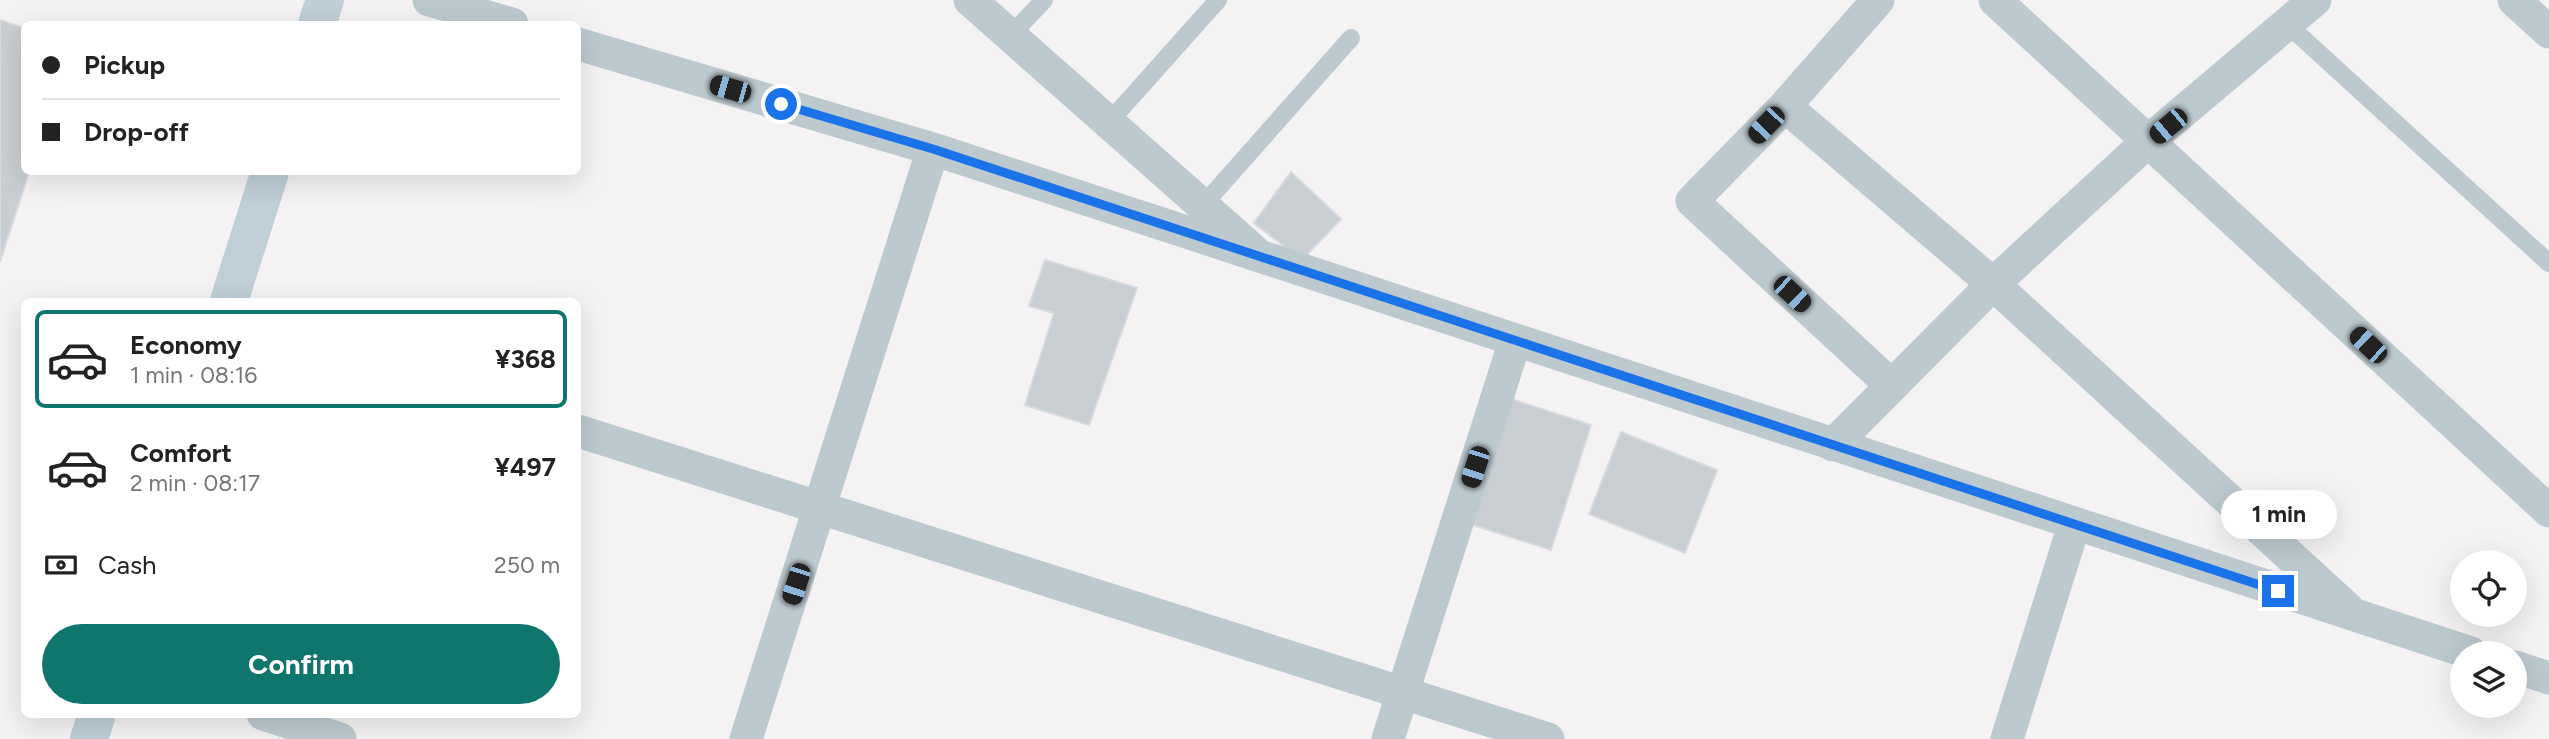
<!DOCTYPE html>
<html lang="en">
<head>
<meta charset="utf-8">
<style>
  :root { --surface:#fff; --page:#f6f6f6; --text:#222; --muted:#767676; --line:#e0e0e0; --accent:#0f766e }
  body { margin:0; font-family:Figtree,sans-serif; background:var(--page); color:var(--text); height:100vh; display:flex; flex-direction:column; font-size:26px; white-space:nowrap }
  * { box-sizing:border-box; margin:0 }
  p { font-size:23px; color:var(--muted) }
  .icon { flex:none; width:38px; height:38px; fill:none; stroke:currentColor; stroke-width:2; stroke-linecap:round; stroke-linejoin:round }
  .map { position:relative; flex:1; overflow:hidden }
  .drawer { position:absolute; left:21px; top:298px; width:560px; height:420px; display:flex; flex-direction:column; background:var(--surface); border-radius:10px; box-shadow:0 7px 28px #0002 }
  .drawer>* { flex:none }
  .top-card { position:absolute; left:21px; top:21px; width:560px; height:154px; border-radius:10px; box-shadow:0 7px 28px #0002; display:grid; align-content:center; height:154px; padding:0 21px; background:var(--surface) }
  .fabs { position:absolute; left:2450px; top:550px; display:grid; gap:14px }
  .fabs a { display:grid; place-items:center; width:77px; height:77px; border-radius:50%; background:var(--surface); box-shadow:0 7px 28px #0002; font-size:35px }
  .end { position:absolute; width:32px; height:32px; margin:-16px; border:9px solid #1a73e8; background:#fff; box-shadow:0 0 0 4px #fff }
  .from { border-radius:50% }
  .bubble { position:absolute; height:49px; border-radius:24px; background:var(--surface); box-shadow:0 7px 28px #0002; font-size:23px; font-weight:700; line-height:49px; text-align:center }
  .car { position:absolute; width:21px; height:42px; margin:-21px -10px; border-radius:9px; box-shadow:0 0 5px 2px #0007; background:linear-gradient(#222 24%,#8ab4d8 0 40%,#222 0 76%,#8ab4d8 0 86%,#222 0) }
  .top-card b { display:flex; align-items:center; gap:24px; height:66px; font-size:26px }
  .top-card b+b { border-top:2px solid var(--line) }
  .top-card i { width:18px; height:18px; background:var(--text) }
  ul { padding:12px 0 0; list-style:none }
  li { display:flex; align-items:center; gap:21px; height:98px; margin:0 14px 10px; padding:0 7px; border:4px solid transparent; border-radius:10px }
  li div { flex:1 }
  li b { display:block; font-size:26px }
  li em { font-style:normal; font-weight:700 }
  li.active { border-color:var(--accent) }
  li>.icon { width:63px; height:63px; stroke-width:1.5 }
  .pay { display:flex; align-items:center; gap:18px; height:77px; padding:0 21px; font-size:26px }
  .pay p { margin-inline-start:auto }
  .button { display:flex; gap:14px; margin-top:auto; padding:14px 21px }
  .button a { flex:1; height:80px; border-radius:42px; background:var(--accent); color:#fff; font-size:28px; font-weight:700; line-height:80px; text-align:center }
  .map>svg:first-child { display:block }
</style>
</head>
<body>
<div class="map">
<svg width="2549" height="739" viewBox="0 0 2549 739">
  <rect width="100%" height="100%" fill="#f5f2f3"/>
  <path fill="#c9ced2" stroke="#d6d9de" stroke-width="2" d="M0 20 24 28V172H29L0 262Z
    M1291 172 1341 219 1302 260 1254 223Z
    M1045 260 1137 288 1089 425 1025 405 1054 313 1029 306Z
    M1508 398 1591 425 1551 550 1467 523Z
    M1621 432 1717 470 1685 553 1589 514Z"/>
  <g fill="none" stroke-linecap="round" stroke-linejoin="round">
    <path stroke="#bccacf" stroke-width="18" d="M2288 25 2549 263
      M1010 36 1044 0
      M1110 121 1218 0
      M1204 204 1351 38"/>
    <path stroke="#bccacf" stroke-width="33" d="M429 0 512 24
      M970 0 1253 250
      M1878 0 1785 106 1692 201 1892 386
      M1995 0 2549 511
      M2514 0 2549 32
      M578 44 933 149 2471 653
      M1785 106 1993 284 2348 609
      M578 431 1548 739
      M1833 445 1993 284 2147 142 2315 0
      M2515 667 2549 678
      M263 714 340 739
      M746 739 933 149
      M1388 739 1515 341
      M2007 739 2074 525"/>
    <path stroke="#bfced7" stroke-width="38" d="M317 24 325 0
      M229 301 270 172
      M89 739 97 714"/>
  </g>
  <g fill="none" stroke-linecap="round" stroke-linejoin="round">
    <path stroke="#1a73e8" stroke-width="9" d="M781 104 933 149 2278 591"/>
  </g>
</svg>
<div class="fabs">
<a><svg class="icon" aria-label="locate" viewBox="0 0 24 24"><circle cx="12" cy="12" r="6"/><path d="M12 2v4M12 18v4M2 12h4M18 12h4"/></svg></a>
<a><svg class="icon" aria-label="layers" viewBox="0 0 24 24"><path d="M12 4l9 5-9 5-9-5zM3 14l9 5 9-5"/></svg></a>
</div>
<i class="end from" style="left:781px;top:104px"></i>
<i class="end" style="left:2278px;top:591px"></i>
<div class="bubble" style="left:2221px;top:490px;width:116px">1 min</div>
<i class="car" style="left:730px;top:89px;rotate:286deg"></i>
<i class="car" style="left:1766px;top:125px;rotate:224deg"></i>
<i class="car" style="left:2168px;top:126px;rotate:230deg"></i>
<i class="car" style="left:1792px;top:294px;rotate:133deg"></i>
<i class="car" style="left:2368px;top:345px;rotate:313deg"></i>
<i class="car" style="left:1475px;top:467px;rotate:198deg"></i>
<i class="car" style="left:796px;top:584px;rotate:198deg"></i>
<div class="top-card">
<b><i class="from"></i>Pickup</b>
<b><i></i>Drop-off</b>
</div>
<section class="drawer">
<ul>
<li class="active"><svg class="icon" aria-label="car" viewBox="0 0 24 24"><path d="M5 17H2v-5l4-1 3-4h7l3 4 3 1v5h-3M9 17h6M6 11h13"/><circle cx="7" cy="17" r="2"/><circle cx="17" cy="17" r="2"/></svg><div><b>Economy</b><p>1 min · 08:16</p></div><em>¥368</em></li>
<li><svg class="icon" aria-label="car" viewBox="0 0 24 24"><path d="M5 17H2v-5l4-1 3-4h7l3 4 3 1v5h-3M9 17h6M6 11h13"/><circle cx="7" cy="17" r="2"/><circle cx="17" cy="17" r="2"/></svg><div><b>Comfort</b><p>2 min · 08:17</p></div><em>¥497</em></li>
</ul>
<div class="pay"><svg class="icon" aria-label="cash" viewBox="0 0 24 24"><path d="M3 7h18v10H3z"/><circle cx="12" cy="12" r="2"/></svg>Cash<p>250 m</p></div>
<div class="button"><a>Confirm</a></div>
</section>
</div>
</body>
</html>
